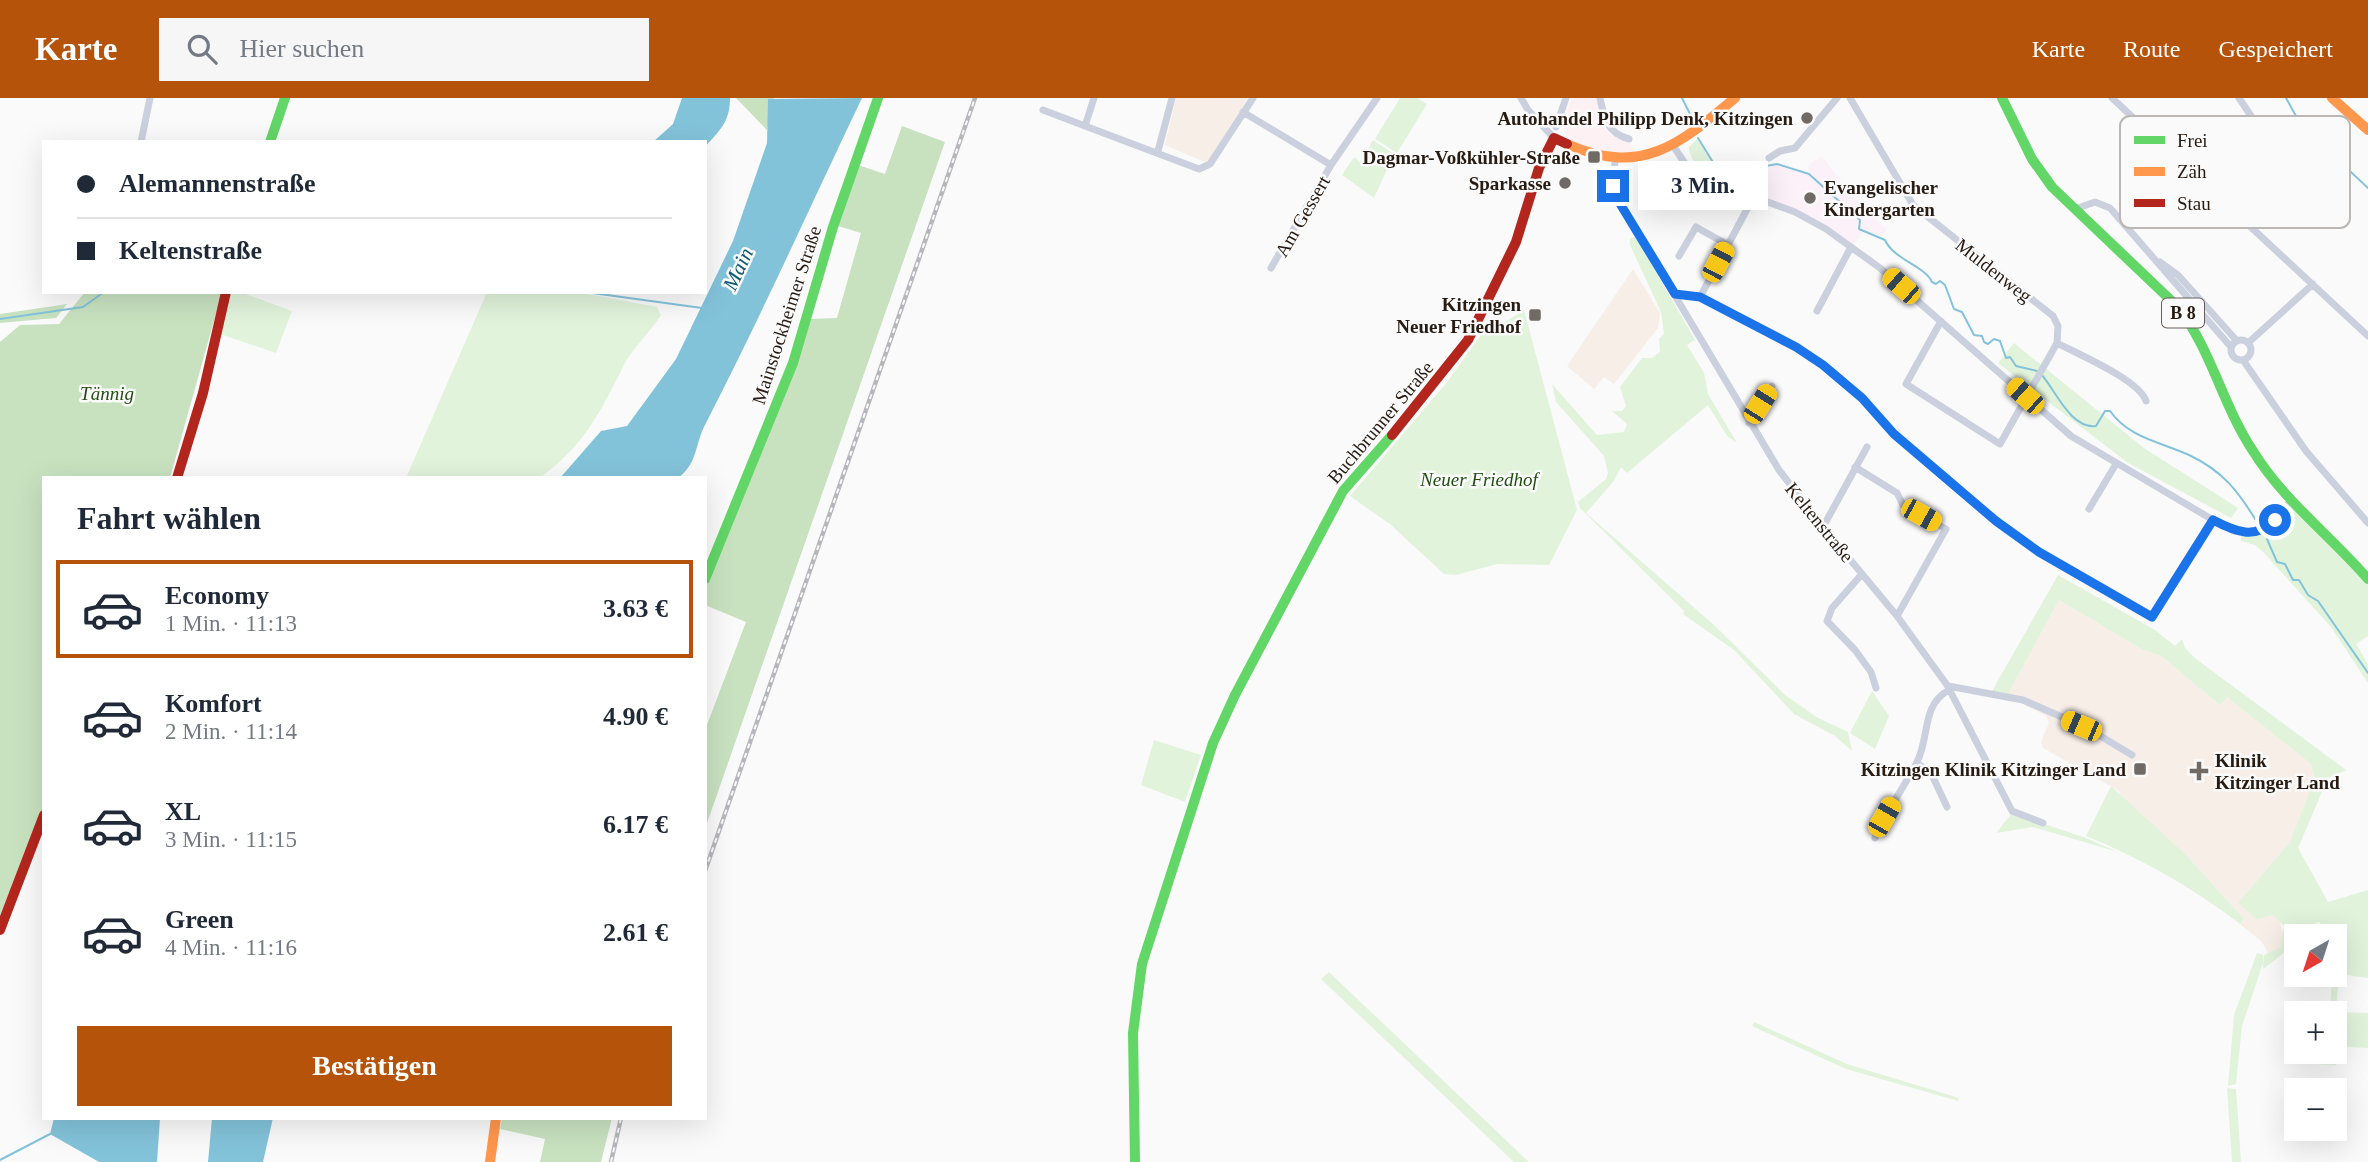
<!DOCTYPE html>
<html lang="de">
<head>
<meta charset="utf-8">
<style>
  :root { --surface:#fff; --page:#f6f6f7; --text:#1f2937; --muted:#747a83; --line:#e0e1e3; --accent:#b45309 }
  body { margin:0; font-family:"Times New Roman",serif; background:var(--page); color:var(--text); height:100vh; display:flex; flex-direction:column; font-size:26px; white-space:nowrap }
  * { box-sizing:border-box; margin:0 }
  p { font-size:23px; color:var(--muted) }
  .icon { flex:none; width:38px; height:38px; fill:none; stroke:currentColor; stroke-width:2; stroke-linecap:round; stroke-linejoin:round }
  .map { position:relative; flex:1; overflow:hidden }
  .side { position:absolute; left:42px; top:378px; width:665px; height:644px; display:flex; flex-direction:column; background:var(--surface); border-radius:0px; box-shadow:0 7px 28px #0002 }
  .side>* { flex:none }
  .banner { position:absolute; left:42px; top:42px; width:665px; height:154px; border-radius:0px; box-shadow:0 7px 28px #0002; display:grid; align-content:center; height:154px; padding:0 35px; background:var(--surface) }
  .needle { width:46px; rotate:219deg }
  .controls { position:absolute; left:2284px; top:826px; display:grid; gap:14px }
  .controls a { display:grid; place-items:center; width:63px; height:63px; border-radius:0px; background:var(--surface); box-shadow:0 7px 28px #0002; font-size:35px }
  .end { position:absolute; width:32px; height:32px; margin:-16px; border:9px solid #1a73e8; background:#fff; box-shadow:0 0 0 4px #fff }
  .from { border-radius:50% }
  .bubble { position:absolute; height:49px; border-radius:0px; background:var(--surface); box-shadow:0 7px 28px #0002; font-size:23px; font-weight:700; line-height:49px; text-align:center }
  .car { position:absolute; width:21px; height:42px; margin:-21px -10px; border-radius:9px; box-shadow:0 0 5px 2px #0007; background:linear-gradient(#f5c518 24%,#345 0 40%,#f5c518 0 76%,#345 0 86%,#f5c518 0) }
  .banner b { display:flex; align-items:center; gap:24px; height:66px; font-size:26px }
  .banner b+b { border-top:2px solid var(--line) }
  .banner i { width:18px; height:18px; background:var(--text) }
  ul { padding:0; list-style:none }
  li { display:flex; align-items:center; gap:21px; height:98px; margin:0 14px 10px; padding:0 21px; border:4px solid transparent; border-radius:0px }
  li div { flex:1 }
  li b { display:block; font-size:26px }
  li em { font-style:normal; font-weight:700 }
  li.selected { border-color:var(--accent) }
  li>.icon { width:63px; height:63px; stroke-width:1.5 }
  h2 { padding:0 35px; font-size:32px; line-height:84px }
  .button { display:flex; gap:14px; margin-top:auto; padding:14px 35px }
  .button a { flex:1; height:80px; border-radius:0px; background:var(--accent); color:#fff; font-size:28px; font-weight:700; line-height:80px; text-align:center }
  header { display:flex; align-items:center; gap:42px; box-sizing:border-box; height:98px; padding:0 35px; background:var(--accent); color:#fff }
  header strong { font-size:33px }
  nav { display:flex; gap:38px; margin-inline-start:auto; font-size:24px }
  .search { width:490px; height:63px; background:var(--page); display:flex; align-items:center; gap:18px; box-sizing:border-box; padding:0 24px; border-radius:0px; color:var(--muted); font-size:26px }
  .map>svg:first-child { display:block }
</style>
</head>
<body>
<header>
<strong>Karte</strong>
<div class="search"><svg class="icon" aria-label="search" viewBox="0 0 24 24"><circle cx="10" cy="10" r="6"/><path d="M15 15l6 6"/></svg>Hier suchen</div>
<nav><a>Karte</a><a>Route</a><a>Gespeichert</a></nav>
</header>
<div class="map">
<svg width="2368" height="1064" viewBox="0 0 2368 1064">
  <rect width="100%" height="100%" fill="#fafafa"/>
  <path fill="#fdf1f4" d="M1572 0H1598L1603 24 1609 35 1630 45 1634 54 1615 55 1590 51 1566 39 1562 27Z"/>
  <path fill="#f7eee8" d="M1176 0H1248L1207 65 1165 47Z
    M1633 171 1660 215 1658 230 1614 286 1604 279 1594 291 1567 268Z
    M2059 502 2143 552 2161 558 2220 607 2227 599 2311 666 2316 681 2290 744 2238 805 2260 818 2273 817 2279 821 2284 837 2281 849 2275 855H2268L2262 844 2240 826 2244 821 2185 756 2121 699 2119 693 2043 650 2041 644 2049 625 2046 618 2013 601 2009 594Z"/>
  <path fill="#fcf1f9" d="M1822 58 1850 95 1887 132 1882 138 1864 133 1854 146 1797 112 1727 84 1732 75 1777 67 1809 77 1808 68Z"/>
  <path fill="#e1f3db" d="M1400 0H1417L1427 6 1397 55 1375 41Z
    M1697 41 1713 67 1728 74 1722 81C1708 76 1690 67 1689 49Z
    M1373 42 1394 56 1374 100 1342 77 1354 59 1360 64Z
    M1636 139 1695 242 1687 247 1704 275 1708 296 1737 345 1727 338 1708 307 1627 375 1621 369 1614 383 1586 415 1714 527 1785 597 1818 620 1848 634 1852 653 1835 638 1794 616 1734 552 1683 516 1684 513 1580 410 1578 404 1606 381 1608 375 1604 358 1556 304 1552 286 1597 337 1624 334 1627 326 1612 313H1622L1626 308 1620 289 1642 260H1652L1660 254 1659 241 1664 236 1661 214 1630 147V140Z
    M230 194H240L292 213 276 255 220 236Z
    M487 194H576L647 207 657 209 661 217C650 235 632 250 623 269 601 313 582 351 539 380H406Z
    M1524 212 1577 412 1549 467 1497 466 1456 477 1444 476 1391 427 1350 398 1448 283 1493 220 1502 226Z
    M2014 245 2144 350 2238 410 2231 420 2128 365 1998 265Z
    M2293 408 2368 487V538L2356 546 2368 566V585L2331 529 2263 454 2255 447 2241 443V437L2265 433 2288 409Z
    M2058 477 2155 532 2175 548 2182 541 2185 550 2196 561 2346 672 2328 680 2298 750 2328 804 2368 792V880L2339 876 2336 914 2368 915V950L2337 948 2336 967 2319 966 2330 964V954H2334V915H2330L2334 838 2319 824 2293 833 2285 854 2263 871 2264 857 2281 849 2284 828 2273 817 2256 821 2238 805 2290 744 2315 681 2311 666 2227 599 2220 607 2161 558 2143 552 2059 502 2009 594 2011 597 1992 593Z
    M1872 593 1889 618 1875 651 1850 635Z
    M1154 642 1201 657 1185 704 1141 687Z
    M2111 688 2185 756 2244 821 2240 826C2192 789 2142 761 2086 738Z
    M2012 715 2086 740 2118 754 2033 729 1996 735Z
    M2257 855 2263 857V865L2242 928 2236 986 2228 988 2234 917Z
    M1329 874 1529 1064H1514L1321 881Z
    M1754 924 1847 966 1959 1000 1958 1003 1846 971 1752 928Z
    M2227 990 2236 991 2241 1064H2232Z"/>
  <path fill="#c8e2c0" d="M736 0H774L767 32Z
    M902 28 945 44 705 731V632L746 524 705 507V490L810 221 837 220 861 135 838 128 858 67 885 76Z
    M85 194H222L170 380H44V710L0 817V244L20 227 59 226Z
    M67 206 56 220 0 225V216Z
    M502 1020H612L601 1064H540L545 1041 500 1031Z"/>
  <path fill="#83c3da" d="M682 0H730C730 24 720 32 705 49V44H653L673 26Z
    M862 0C810 109 761 218 706 325 694 347 699 364 678 380H560L601 333 627 328 676 261 733 143 767 45 768 1Z
    M54 1020H160L157 1064H99L50 1036Z
    M212 1020H273L263 1064H208Z"/>
  <g fill="none" stroke-linecap="round" stroke-linejoin="round">
    <path stroke="#83c3da" stroke-width="2" d="M1682 0 1691 18
      M2286 0 2301 27 2368 90
      M1698 40 1714 66 1732 74 1777 66 1809 76 1860 122 1859 131 1885 142C1894 162 1925 168 1932 184L1936 186 1940 183 1945 187 1954 211 1962 214 1974 237 1982 238 1984 244 1988 246 1994 241 2000 243 2006 260 2010 259 2016 268 2037 273
      M585 194 702 210
      M0 221 83 209 104 194
      M2041 276C2055 291 2070 331 2096 328L2105 313H2110C2129 340 2161 344 2189 357 2223 373 2238 393 2257 424
      M2267 441 2277 464 2285 466 2293 482H2299L2308 497 2318 503 2368 575
      M0 1062 50 1036"/>
    <path stroke="#cad0de" stroke-width="7" d="M1094 0 1085 28 1199 71 1210 66 1253 0
      M1521 0 1528 12 1554 40
      M1600 0C1604 20 1607 35 1629 41
      M1850 0 1913 107 2053 218 2058 228 2057 245C2078 256 2139 282 2146 303
      M2112 0 2368 238
      M2239 0 2276 55
      M1043 12 1085 28
      M1243 14 1331 67
      M1556 29 1566 0
      M141 44 150 0
      M1674 49 1692 76 1795 114 1826 131 1880 170 2071 338 2213 422 2234 433 2260 434 2292 402
      M1158 53 1172 0
      M1769 60 1780 53 1795 50 1837 0
      M1615 63 1613 87 1619 104 1779 372 1823 429 1897 518 1947 587 2012 713 2043 725
      M2075 111 2095 104 2110 110 2231 249
      M1679 158 1696 129 1728 147 1754 98
      M2160 164 2178 177 2237 243
      M1271 170 1331 67 1377 0
      M1675 196 1700 199 1796 249 1823 267 1862 300 1894 336 1996 423 2039 454 2152 519 2213 422
      M1700 199 1728 147
      M1817 213 1851 149
      M1941 223 1906 286 2000 346 2057 245
      M2231 252a10 10 0 1 1 20 0a10 10 0 1 1-20 0Z
      M2248 245 2313 186
      M2243 262 2306 353 2368 425
      M1749 325 1772 288
      M1855 369 1897 395 1903 407 1946 431 1897 518
      M2089 411 2116 366
      M1823 429 1867 349
      M1862 476 1832 510 1827 523 1855 552 1871 574 1876 590
      M1948 588 2023 602 2087 630 2132 657
      M1917 665 1931 675 1947 709
      M1875 740C1886 713 1904 690 1917 664 1930 639 1921 607 1949 592"/>
    <path stroke="#63d668" stroke-width="10" d="M2002 0 2032 61 2052 89 2179 210C2212 254 2223 308 2253 353 2283 402 2331 438 2368 481
      M270 44 285 0
      M705 481 793 265 833 129 878 0
      M1135 1064 1133 935 1142 866 1213 645 1235 597 1343 393 1392 337"/>
    <path stroke="#ff974d" stroke-width="10" d="M2332 0 2368 32
      M1567 46C1641 79 1679 47 1735 0
      M490 1064 496 1020"/>
    <path stroke="#b3261e" stroke-width="10" d="M1392 337 1468 242 1516 144 1539 70 1554 40 1567 46
      M177 380 203 295 226 194
      M0 832 44 717"/>
    <g stroke="#b6b7bd" stroke-width="4.5">
      <path id="rail" d="M705 773 975 0
        M611 1064 621 1020"/>
    </g>
    <use href="#rail" stroke="#fafafa" stroke-width="2" stroke-dasharray="5" stroke-linecap="butt"/>
  </g>
  <g fill="none" stroke-linecap="round" stroke-linejoin="round">
    <path stroke="#1a73e8" stroke-width="9" d="M1613 88 1619 104 1675 196 1700 199 1796 249 1823 267 1862 300 1894 336 1996 423 2039 454 2152 519 2213 422C2236 434 2255 442 2275 422"/>
  </g>
  <g fill="#716963" stroke="#fafafa" stroke-width="2.5">
    <circle cx="1807" cy="20" r="7"/>
    <rect x="1587" y="52" width="14" height="14" rx="3.5"/>
    <circle cx="1565" cy="85" r="7"/>
    <circle cx="1810" cy="100" r="7"/>
    <rect x="1528" y="210" width="14" height="14" rx="3.5"/>
    <rect x="2133" y="664" width="14" height="14" rx="3.5"/>
    <path d="M2195.5 662.5h7v7h7v7h-7v7h-7v-7h-7v-7h7z"/>
  </g>
  <g text-anchor="middle" stroke-width="5" stroke-linejoin="round" paint-order="stroke">
    <rect fill="#fafafa" stroke="#665e58" stroke-width="2" x="2162" y="200.5" width="42" height="29" rx="5"/>
    <g font-size="18" font-weight="bold" fill="#271b12">
      <text x="2183" y="221">B 8</text>
    </g>
    <g font-size="19" font-weight="bold" fill="#271b12" stroke="#fafafa" text-anchor="end">
      <text x="1793" y="27">Autohandel Philipp Denk, Kitzingen</text>
      <text x="1580" y="66">Dagmar-Voßkühler-Straße</text>
      <text x="1551" y="92">Sparkasse</text>
      <text x="1824" y="96" text-anchor="start">Evangelischer<tspan x="1824" dy="22">Kindergarten</tspan></text>
      <text x="1521" y="213">Kitzingen<tspan x="1521" dy="22">Neuer Friedhof</tspan></text>
      <text x="2215" y="669" text-anchor="start">Klinik<tspan x="2215" dy="22">Kitzinger Land</tspan></text>
      <text x="2126" y="678">Kitzingen Klinik Kitzinger Land</text>
    </g>
    <g font-size="19" fill="#271b12" stroke="#fafafa">
      <text transform="translate(1302 118) rotate(-60)" y="7">Am Gessert</text>
      <text transform="translate(1994 172) rotate(38)" y="7">Muldenweg</text>
      <text transform="translate(786 217) rotate(-72)" y="7">Mainstockheimer Straße</text>
      <text transform="translate(1380 324) rotate(-50)" y="7">Buchbrunner Straße</text>
      <text transform="translate(1820 424) rotate(51)" y="7">Keltenstraße</text>
    </g>
    <g font-size="19" font-style="italic" fill="#224e11" stroke="#fafafa">
      <text x="107" y="302">Tännig</text>
      <text x="1479" y="388">Neuer Friedhof</text>
    </g>
    <g font-size="21" font-style="italic" fill="#0e5a71" stroke="#fafafa">
      <text transform="translate(738 171) rotate(-65)" y="7">Main</text>
    </g>
  </g>
  <rect x="2120" y="18" width="230" height="112" rx="10" fill="#fafafa" stroke="#bbb7b4" stroke-width="2"/>
  <rect x="2134" y="38" width="31" height="8" fill="#63d668"/>
  <rect x="2134" y="69" width="31" height="9" fill="#ff974d"/>
  <rect x="2134" y="101" width="31" height="8" fill="#b3261e"/>
  <g font-size="19" fill="#271b12">
    <text x="2177" y="49">Frei</text>
    <text x="2177" y="80">Zäh</text>
    <text x="2177" y="112">Stau</text>
  </g>
</svg>
<div class="controls">
<a><svg class="needle" viewBox="-14 -14 28 28"><path d="M0-13l5 13h-10z" fill="#e53935"/><path d="M0 13l5-13h-10z" fill="#747a83"/></svg></a>
<a>+</a>
<a>−</a>
</div>
<i class="end from" style="left:2275px;top:422px"></i>
<i class="end" style="left:1613px;top:88px"></i>
<div class="bubble" style="left:1638px;top:63px;width:130px">3 Min.</div>
<i class="car" style="left:1718px;top:164px;rotate:28deg"></i>
<i class="car" style="left:1901px;top:188px;rotate:311deg"></i>
<i class="car" style="left:2025px;top:298px;rotate:312deg"></i>
<i class="car" style="left:1760px;top:306px;rotate:32deg"></i>
<i class="car" style="left:1921px;top:417px;rotate:119deg"></i>
<i class="car" style="left:2081px;top:628px;rotate:293deg"></i>
<i class="car" style="left:1884px;top:719px;rotate:30deg"></i>
<div class="banner">
<b><i class="from"></i>Alemannenstraße</b>
<b><i></i>Keltenstraße</b>
</div>
<section class="side">
<h2>Fahrt wählen</h2>
<ul>
<li class="selected"><svg class="icon" aria-label="car" viewBox="0 0 24 24"><path d="M5 17H2v-5l4-1 3-4h7l3 4 3 1v5h-3M9 17h6M6 11h13"/><circle cx="7" cy="17" r="2"/><circle cx="17" cy="17" r="2"/></svg><div><b>Economy</b><p>1 Min. · 11:13</p></div><em>3.63 €</em></li>
<li><svg class="icon" aria-label="car" viewBox="0 0 24 24"><path d="M5 17H2v-5l4-1 3-4h7l3 4 3 1v5h-3M9 17h6M6 11h13"/><circle cx="7" cy="17" r="2"/><circle cx="17" cy="17" r="2"/></svg><div><b>Komfort</b><p>2 Min. · 11:14</p></div><em>4.90 €</em></li>
<li><svg class="icon" aria-label="car" viewBox="0 0 24 24"><path d="M5 17H2v-5l4-1 3-4h7l3 4 3 1v5h-3M9 17h6M6 11h13"/><circle cx="7" cy="17" r="2"/><circle cx="17" cy="17" r="2"/></svg><div><b>XL</b><p>3 Min. · 11:15</p></div><em>6.17 €</em></li>
<li><svg class="icon" aria-label="car" viewBox="0 0 24 24"><path d="M5 17H2v-5l4-1 3-4h7l3 4 3 1v5h-3M9 17h6M6 11h13"/><circle cx="7" cy="17" r="2"/><circle cx="17" cy="17" r="2"/></svg><div><b>Green</b><p>4 Min. · 11:16</p></div><em>2.61 €</em></li>
</ul>
<div class="button"><a>Bestätigen</a></div>
</section>
</div>
</body>
</html>
